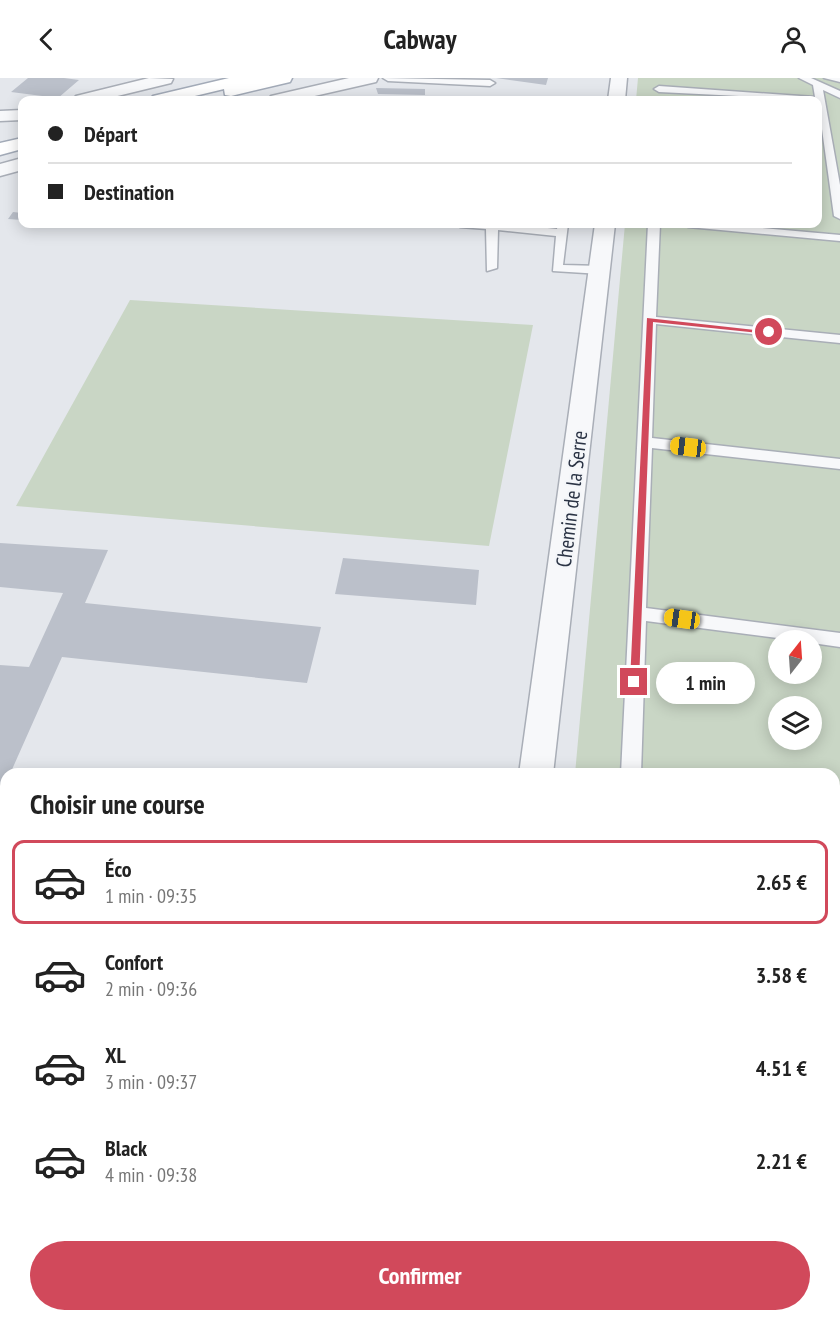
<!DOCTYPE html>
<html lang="fr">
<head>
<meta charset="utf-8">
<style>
  :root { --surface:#fff; --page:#f2f2f2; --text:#222; --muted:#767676; --line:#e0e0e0; --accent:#d1495b }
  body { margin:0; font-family:"PT Sans Narrow",sans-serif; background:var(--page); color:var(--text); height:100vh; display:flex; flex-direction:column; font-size:22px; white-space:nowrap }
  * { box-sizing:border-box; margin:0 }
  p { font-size:20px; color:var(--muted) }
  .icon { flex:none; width:33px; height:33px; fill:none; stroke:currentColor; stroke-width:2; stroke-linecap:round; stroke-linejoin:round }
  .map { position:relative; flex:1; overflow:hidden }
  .panel { position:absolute; left:0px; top:690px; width:840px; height:554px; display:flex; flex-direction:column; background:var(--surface); border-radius:18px 18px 0 0; box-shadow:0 3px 15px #0003 }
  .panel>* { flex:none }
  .banner { position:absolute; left:18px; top:18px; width:804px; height:132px; border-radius:12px; box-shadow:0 3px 15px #0003; display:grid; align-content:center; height:132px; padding:0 30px; background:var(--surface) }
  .needle { width:39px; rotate:17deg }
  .buttons { position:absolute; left:768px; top:552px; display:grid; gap:12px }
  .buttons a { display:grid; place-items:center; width:54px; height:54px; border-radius:50%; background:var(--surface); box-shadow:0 3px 15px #0003; font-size:30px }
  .end { position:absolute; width:27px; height:27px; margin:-14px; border:8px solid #d1495b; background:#fff; box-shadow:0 0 0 3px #fff }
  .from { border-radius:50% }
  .bubble { position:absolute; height:42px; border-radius:21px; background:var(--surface); box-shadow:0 3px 15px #0003; font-size:20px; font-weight:700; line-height:42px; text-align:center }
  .car { position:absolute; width:18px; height:36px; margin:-18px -9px; border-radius:8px; box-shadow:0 0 4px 2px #0007; background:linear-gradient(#f5c518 24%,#345 0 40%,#f5c518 0 76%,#345 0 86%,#f5c518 0) }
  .banner b { display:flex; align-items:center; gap:21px; height:57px; font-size:22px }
  .banner b+b { border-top:2px solid var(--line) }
  .banner i { width:15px; height:15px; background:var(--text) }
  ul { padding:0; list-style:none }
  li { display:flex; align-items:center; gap:18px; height:84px; margin:0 12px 9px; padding:0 18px; border:3px solid transparent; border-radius:12px }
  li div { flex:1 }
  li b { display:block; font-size:22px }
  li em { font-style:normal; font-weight:700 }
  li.on { border-color:var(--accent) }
  li>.icon { width:54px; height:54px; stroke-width:1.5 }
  h2 { padding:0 30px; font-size:27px; line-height:72px }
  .button { display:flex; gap:12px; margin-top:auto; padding:12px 30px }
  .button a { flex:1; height:69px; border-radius:36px; background:var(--accent); color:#fff; font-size:24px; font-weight:700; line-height:69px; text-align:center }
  header { display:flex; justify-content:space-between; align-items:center; height:78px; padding:0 30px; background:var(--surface); font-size:27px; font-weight:700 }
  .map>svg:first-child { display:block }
</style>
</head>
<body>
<header><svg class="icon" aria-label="back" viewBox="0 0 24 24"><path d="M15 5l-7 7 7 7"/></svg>Cabway<svg class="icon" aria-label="person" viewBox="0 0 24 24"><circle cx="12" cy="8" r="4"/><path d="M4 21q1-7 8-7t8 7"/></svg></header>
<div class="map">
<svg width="840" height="1243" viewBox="0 0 840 1243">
  <rect width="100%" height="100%" fill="#e4e7ec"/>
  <path fill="#c9d6c5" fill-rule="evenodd" d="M638 0H840V1243H526V1238H834V696H575L625 146H818V22H636ZM778 562H812V596H778ZM778 628H812V662H778Z
    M130 222 533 247 489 468 16 428Z"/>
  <path fill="#bbc0ca" d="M28 0H64L79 2 58 20 11 14Z
    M496 0H548L546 7Z
    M376 10 425 11V17L378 16Z
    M13 134 22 135V142L8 141Z
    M0 465 108 472 85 525 321 549 307 605 62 579 10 696H6V705L0 719V587L29 589 63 515 0 509Z
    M343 480 479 492 476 527 335 516Z
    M0 742 6 743V818H0Z"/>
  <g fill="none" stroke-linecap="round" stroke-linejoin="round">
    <g stroke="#a9aeb7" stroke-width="3">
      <path id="service" d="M383 0 490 2 495 5 490 8 388 3Z
        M799 0H811L840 13V20L823 12 840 107V141L834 138 818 22 659 14 654 11 659 8 815 19 813 7Z
        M824 0H840V4Z
        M454 146H510L557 151 558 146H568L563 187 601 188 607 192 601 196 553 193 556 158 498 152 497 190 487 193 486 151 460 149Z
        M648 146H660L656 239 840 257V265L656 246 652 360 840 381V391L652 370 646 530 840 555V569L812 565V562H793L646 543 641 696H621Z
        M682 146H719L840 157V163L688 149Z
        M834 1210H840V1236H834Z"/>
    </g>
    <g stroke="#a9aeb7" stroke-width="3">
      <path id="minor" d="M149 0 173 1 171 5 101 22H73L76 18Z
        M349 0H378L376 4 297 22H268L271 18Z
        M611 0H627L625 22H608Z
        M22 32V42L0 43V33Z
        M22 80V92L0 98V86Z
        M595 146H615L553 696H519Z
        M441 1238H490L491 1243H441Z"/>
    </g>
    <g stroke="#a3abb8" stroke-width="3">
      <path id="primary" d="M229 0H292L290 4 231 18 225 17 224 11 178 22H150L153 18Z
        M22 60V71L0 77V65Z"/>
    </g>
    <use href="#service" fill="#f7f8fa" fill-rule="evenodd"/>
    <use href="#minor" fill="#f7f8fa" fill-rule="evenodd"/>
    <use href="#primary" fill="#fff" fill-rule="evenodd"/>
  </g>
  <path fill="#d1495b" d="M647 240 772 254 769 256 653 244 639 604 634 608 630 604Z"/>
  <g text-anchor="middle" stroke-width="4.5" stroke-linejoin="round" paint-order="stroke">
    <g font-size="21" fill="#2b3445" stroke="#f4f6f9">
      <text transform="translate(572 421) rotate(-83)" y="7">Chemin de la Serre</text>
    </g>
  </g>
</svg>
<div class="buttons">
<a><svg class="needle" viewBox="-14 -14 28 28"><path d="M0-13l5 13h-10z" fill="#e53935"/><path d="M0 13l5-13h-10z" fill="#767676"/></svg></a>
<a><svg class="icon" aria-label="layers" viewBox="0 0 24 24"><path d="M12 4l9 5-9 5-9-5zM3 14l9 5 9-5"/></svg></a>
</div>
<i class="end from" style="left:769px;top:254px"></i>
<i class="end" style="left:634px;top:604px"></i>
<div class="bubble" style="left:656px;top:584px;width:99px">1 min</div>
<i class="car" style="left:688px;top:369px;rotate:277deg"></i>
<i class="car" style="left:682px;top:541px;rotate:278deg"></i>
<div class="banner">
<b><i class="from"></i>Départ</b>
<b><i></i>Destination</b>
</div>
<section class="panel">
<h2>Choisir une course</h2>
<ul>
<li class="on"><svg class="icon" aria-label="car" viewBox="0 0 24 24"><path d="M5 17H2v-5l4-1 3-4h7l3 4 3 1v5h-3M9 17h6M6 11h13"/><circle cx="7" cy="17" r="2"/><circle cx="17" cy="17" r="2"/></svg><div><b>Éco</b><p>1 min · 09:35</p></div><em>2.65 €</em></li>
<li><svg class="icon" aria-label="car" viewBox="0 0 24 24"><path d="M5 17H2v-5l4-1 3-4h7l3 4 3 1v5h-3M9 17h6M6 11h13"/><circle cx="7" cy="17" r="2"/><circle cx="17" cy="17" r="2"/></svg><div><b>Confort</b><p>2 min · 09:36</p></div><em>3.58 €</em></li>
<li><svg class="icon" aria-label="car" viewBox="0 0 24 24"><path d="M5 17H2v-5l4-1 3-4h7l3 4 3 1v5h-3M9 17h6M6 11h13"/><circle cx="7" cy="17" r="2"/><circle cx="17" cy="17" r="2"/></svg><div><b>XL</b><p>3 min · 09:37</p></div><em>4.51 €</em></li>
<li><svg class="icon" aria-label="car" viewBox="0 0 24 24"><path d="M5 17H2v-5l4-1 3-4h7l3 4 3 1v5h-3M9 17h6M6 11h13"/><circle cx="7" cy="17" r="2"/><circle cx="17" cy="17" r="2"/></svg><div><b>Black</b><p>4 min · 09:38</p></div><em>2.21 €</em></li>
</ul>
<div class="button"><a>Confirmer</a></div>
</section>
</div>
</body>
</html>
